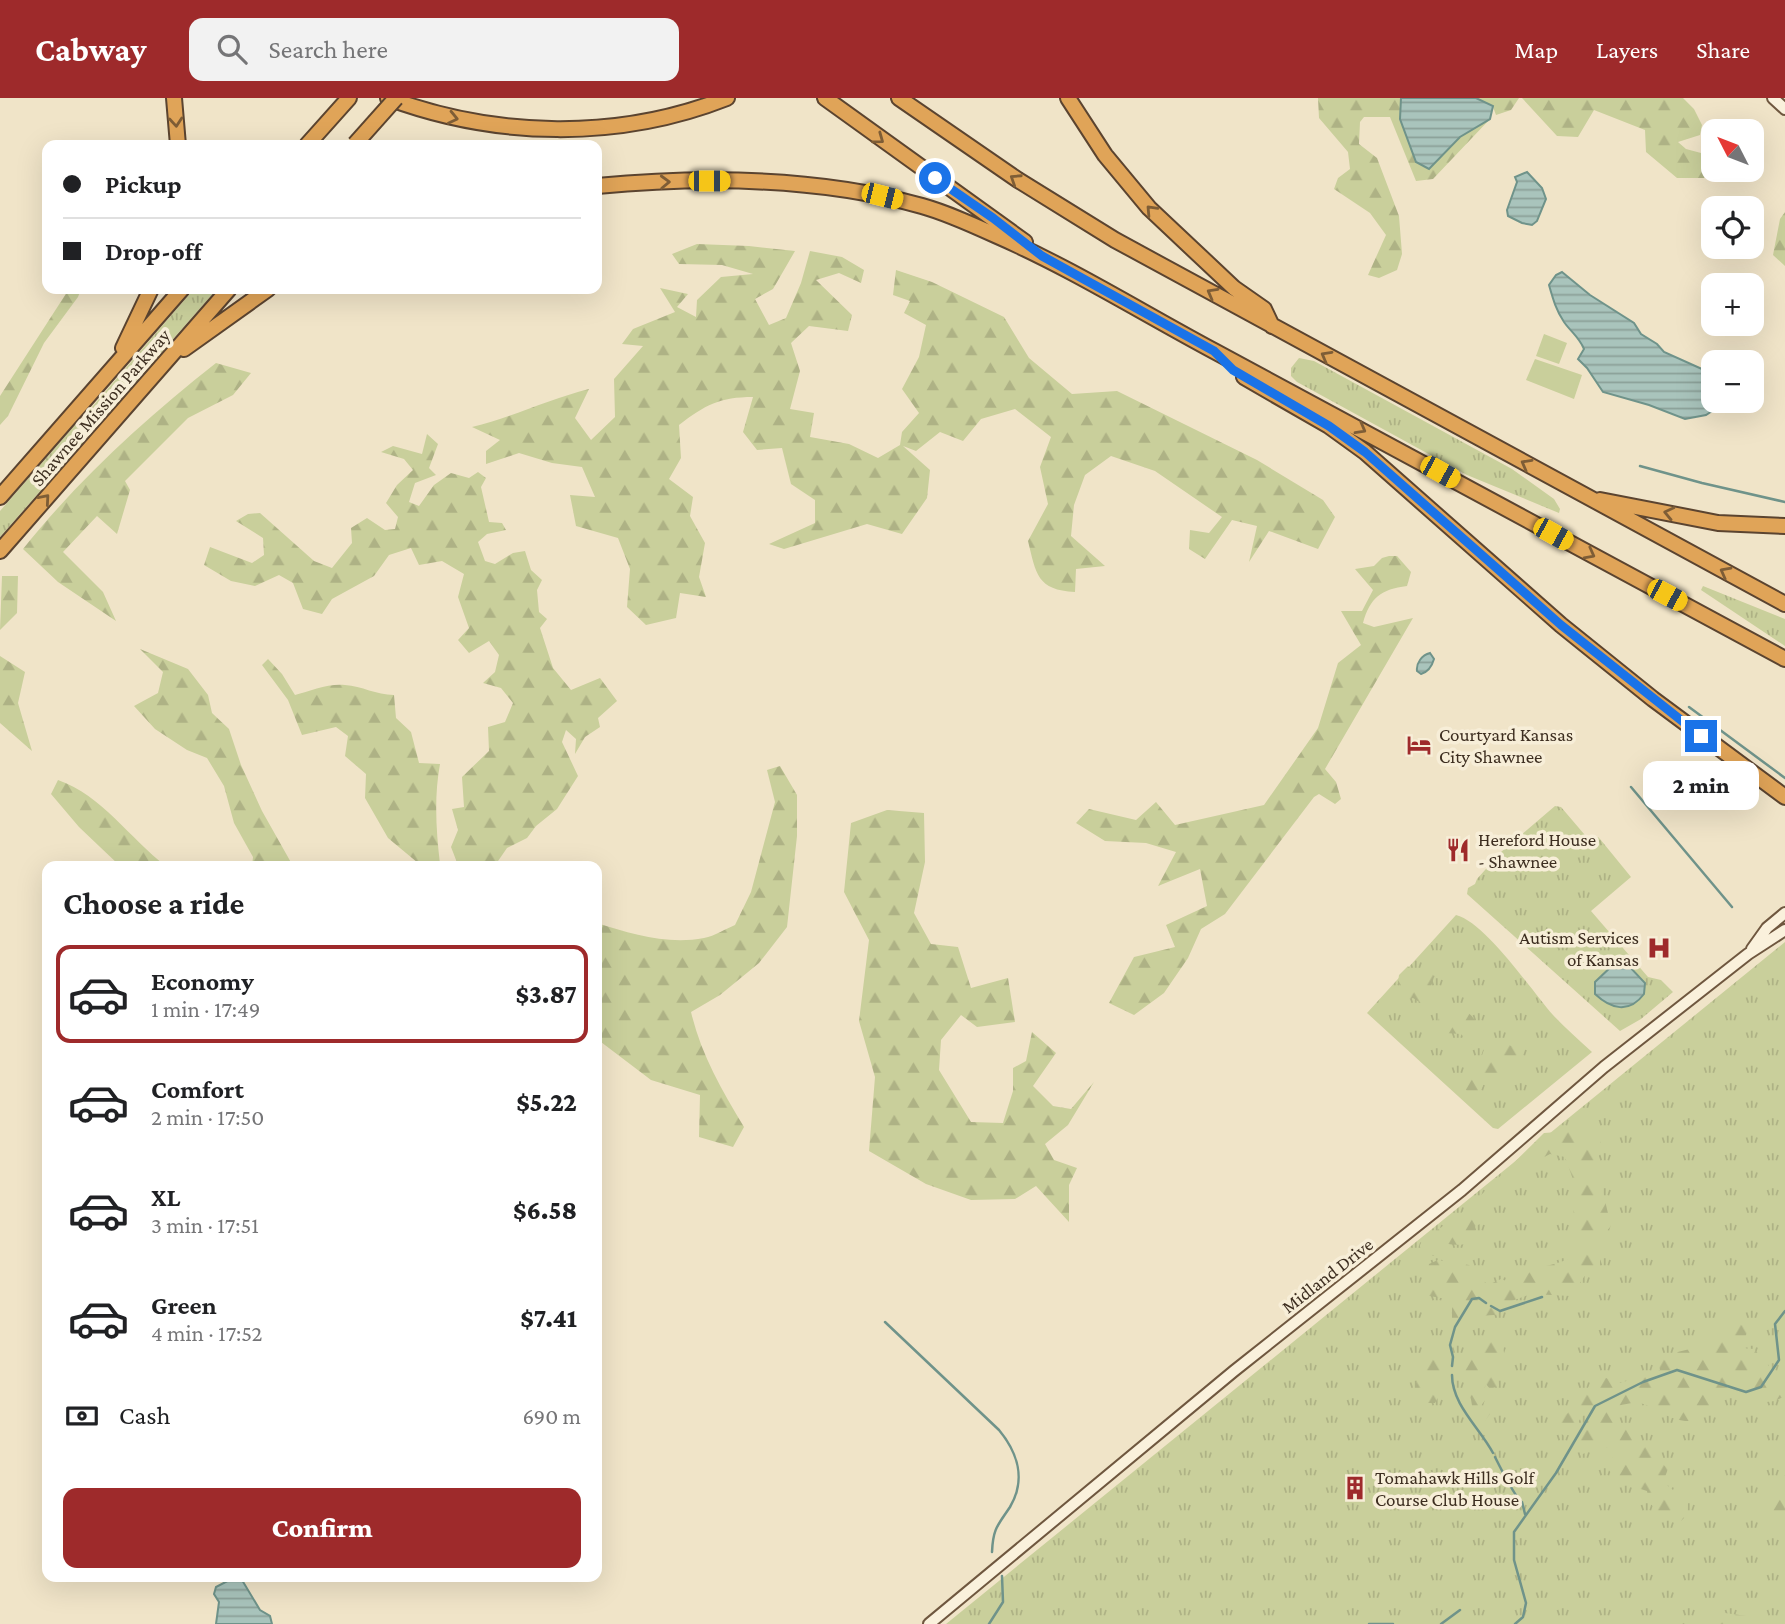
<!DOCTYPE html>
<html lang="en">
<head>
<meta charset="utf-8">
<style>
  :root { --surface:#fff; --page:#f2f2f2; --text:#202124; --muted:#757577; --line:#e0e0e0; --accent:#9e2a2b }
  body { margin:0; font-family:"Crimson Pro",serif; background:var(--page); color:var(--text); height:100vh; display:flex; flex-direction:column; font-size:26px; white-space:nowrap }
  * { box-sizing:border-box; margin:0 }
  p { font-size:23px; color:var(--muted) }
  .icon { flex:none; width:38px; height:38px; fill:none; stroke:currentColor; stroke-width:2; stroke-linecap:round; stroke-linejoin:round }
  .map { position:relative; flex:1; overflow:hidden }
  .side { position:absolute; left:42px; top:763px; width:560px; height:721px; display:flex; flex-direction:column; background:var(--surface); border-radius:14px; box-shadow:0 7px 28px #0002 }
  .side>* { flex:none }
  .hud { position:absolute; left:42px; top:42px; width:560px; height:154px; border-radius:14px; box-shadow:0 7px 28px #0002; display:grid; align-content:center; height:154px; padding:0 21px; background:var(--surface) }
  .needle { width:46px; rotate:312deg }
  .fabs { position:absolute; left:1701px; top:21px; display:grid; gap:14px }
  .fabs a { display:grid; place-items:center; width:63px; height:63px; border-radius:14px; background:var(--surface); box-shadow:0 7px 28px #0002; font-size:35px }
  .end { position:absolute; width:32px; height:32px; margin:-16px; border:9px solid #1a73e8; background:#fff; box-shadow:0 0 0 4px #fff }
  .from { border-radius:50% }
  .bubble { position:absolute; height:49px; border-radius:14px; background:var(--surface); box-shadow:0 7px 28px #0002; font-size:23px; font-weight:800; line-height:49px; text-align:center }
  .car { position:absolute; width:21px; height:42px; margin:-21px -10px; border-radius:9px; box-shadow:0 0 5px 2px #0007; background:linear-gradient(#f5c518 24%,#345 0 40%,#f5c518 0 76%,#345 0 86%,#f5c518 0) }
  .hud b { display:flex; align-items:center; gap:24px; height:66px; font-size:26px }
  .hud b+b { border-top:2px solid var(--line) }
  .hud i { width:18px; height:18px; background:var(--text) }
  ul { padding:0; list-style:none }
  li { display:flex; align-items:center; gap:21px; height:98px; margin:0 14px 10px; padding:0 7px; border:4px solid transparent; border-radius:14px }
  li div { flex:1 }
  li b { display:block; font-size:26px }
  li em { font-style:normal; font-weight:800 }
  li.current { border-color:var(--accent) }
  li>.icon { width:63px; height:63px; stroke-width:1.5 }
  h2 { padding:0 21px; font-size:32px; line-height:84px }
  .pay { display:flex; align-items:center; gap:18px; height:77px; padding:0 21px; font-size:26px }
  .pay p { margin-inline-start:auto }
  .primary-button { display:flex; gap:14px; margin-top:auto; padding:14px 21px }
  .primary-button a { flex:1; height:80px; border-radius:14px; background:var(--accent); color:#fff; font-size:28px; font-weight:800; line-height:80px; text-align:center }
  header { display:flex; align-items:center; gap:42px; box-sizing:border-box; height:98px; padding:0 35px; background:var(--accent); color:#fff }
  header strong { font-size:33px }
  nav { display:flex; gap:38px; margin-inline-start:auto; font-size:24px }
  .search { width:490px; height:63px; background:var(--page); display:flex; align-items:center; gap:18px; box-sizing:border-box; padding:0 24px; border-radius:14px; color:var(--muted); font-size:26px }
  .map>svg:first-child { display:block }
</style>
</head>
<body>
<header>
<strong>Cabway</strong>
<div class="search"><svg class="icon" aria-label="search" viewBox="0 0 24 24"><circle cx="10" cy="10" r="6"/><path d="M15 15l6 6"/></svg>Search here</div>
<nav><a>Map</a><a>Layers</a><a>Share</a></nav>
</header>
<div class="map">
<svg width="1785" height="1526" viewBox="0 0 1785 1526">
  <defs>
    <pattern id="grass-tufts" width="24" height="20" patternUnits="userSpaceOnUse" patternTransform="scale(1.75)"><rect width="24" height="20" fill="#c9cf9b"/><path d="M3 7l-1-3M5 7V3M7 7l1-3M15 17l-1-3M17 17v-4M19 17l1-3" fill="none" stroke="#aeb285"/></pattern>
    <pattern id="forest-firs" width="22" height="20" patternUnits="userSpaceOnUse" patternTransform="scale(1.75)"><rect width="22" height="20" fill="#c9cf9b"/><path d="M5 1l3.5 6h-7zM16 11l3.5 6h-7z" fill="#aeb285"/></pattern>
    <pattern id="water-rules" width="6" height="5" patternUnits="userSpaceOnUse" patternTransform="scale(1.75)"><rect width="6" height="5" fill="#a9c4bc"/><path d="M0 2.5h6" fill="none" stroke="#8ba098"/></pattern>
  </defs>
  <rect width="100%" height="100%" fill="#f0e4c8"/>
  <path fill="url(#grass-tufts)" d="M194 191H217L93 332 89 330 86 316Z
    M1299 260 1314 263 1512 371 1554 401 1560 411 1559 415 1467 377 1297 284 1291 278V270Z
    M76 326 82 332 86 341 0 439V413Z
    M1703 488 1785 521V548L1701 492Z
    M1555 708 1561 709 1590 743 1598 739 1600 741 1631 779 1591 813 1648 879 1661 882 1673 894 1641 921 1620 933 1467 796 1468 790 1475 786 1477 781 1501 754Z
    M1456 817C1485 824 1532 893 1553 917 1565 930 1579 942 1592 954L1498 1031 1493 1030 1367 915Z
    M1785 844V1526H946Z"/>
  <path fill="url(#forest-firs)" d="M1318 0H1401L1400 21 1416 64 1429 71 1460 39 1490 21 1433 81 1416 83 1390 19H1364L1360 24 1359 46 1377 60 1399 118 1402 156 1397 172 1379 180 1368 177 1386 137 1370 115 1334 91 1338 80 1350 71 1348 54 1319 20Z
    M1475 0H1519L1511 12 1496 17 1493 9Z
    M1522 0H1683L1694 11 1702 27 1700 37 1678 44 1686 51 1701 55 1710 72 1704 80H1677L1646 54 1645 32 1594 12 1578 39 1557 38Z
    M1785 114V168L1773 157 1780 121Z
    M697 146 749 148 795 153 773 191 755 201 769 227 786 220 801 185 810 153 842 159 864 172 861 185 839 175 816 182 852 217 848 233 809 228 791 245 800 273 790 311 814 315 810 339 849 346 878 360 900 347 902 334 919 315 902 291 919 259 926 227 904 215 910 203 893 197 896 172 932 184 1004 219 1029 260 1072 296 1117 293 1257 362 1323 402 1335 419 1318 451 1269 433 1249 464 1257 428 1232 422 1205 461 1189 451 1190 432 1209 435 1222 419 1155 373 1111 358 1085 377 1074 407 1071 438 1105 468 1076 471 1075 494C1037 492 1036 476 1028 443L1048 406 1040 369 1051 339 1015 311 981 321 963 343 940 334 916 353 903 348 930 372 927 400 902 436 867 426 784 451 769 446 815 425V402L791 386 782 350 757 352 743 334 753 299C720 299 705 307 679 327L681 360 669 381 693 399 690 418 705 445 699 479 706 499 680 495 676 520 646 527 627 509 630 471 618 440 576 428 570 397 595 399 582 369 552 365 519 355 486 366V353L500 342 472 329C513 319 549 301 589 291L575 320 591 342 615 319 614 281 643 248 622 246 633 231 675 214 660 190 688 196 677 209 696 219 697 202 721 179 753 176 722 167 679 166 672 156Z
    M69 191H81L78 199 44 245 8 318 0 327V298Z
    M216 265 251 275 233 297 188 320 125 383 130 392 117 436 97 418 63 454 103 494 116 523 58 484 23 451C79 381 145 321 216 265Z
    M427 336 438 346 429 370 436 377 415 385 409 404 419 408 434 387 451 375 469 380 478 374 486 380 481 389 489 424 502 425 506 432 487 436 478 444 485 463 495 466 513 455 525 453 531 472 542 482 537 492 539 514 547 521 540 530 553 570 571 592 600 580 617 603 598 620 600 629 585 639 575 656 576 641 566 632 562 644 578 678 557 711 536 728 527 740 507 750 496 766 458 767 451 749 458 732 452 711 464 709 462 679 489 653 488 629 505 624 513 605 501 590 483 585 495 574 499 557 489 543 469 555 458 542 469 530 458 499 464 476 442 463 419 467 411 450 389 457 374 478 332 501 322 516 303 511 293 485 279 477 255 488 231 483 204 467 210 449 252 465 264 457 263 440 236 423 248 416 260 415 314 463 332 470 352 445 351 430 367 420 385 432 395 431 398 419 386 405 397 387 413 372 404 361 381 354 393 348 422 356Z
    M1389 458H1397L1411 474 1407 488C1381 491 1370 500 1363 525L1374 529 1413 520 1325 671 1336 684 1341 701 1335 706 1319 696 1314 699 1225 816 1201 831 1188 860 1164 895 1134 917 1109 905 1134 859 1175 849 1166 827 1207 808 1200 771 1158 788 1176 754 1146 745 1105 743 1076 725 1089 711 1136 722 1156 704 1175 727 1264 707 1318 630 1338 565 1361 547 1341 513H1362L1373 492 1355 471 1374 468 1382 460Z
    M2 478H18L17 515 0 532Z
    M140 551 188 571 208 597 212 615 229 631 241 667 262 713 293 768H252L253 759 234 725 224 688 207 660 187 652 155 631 134 608 158 595 163 574Z
    M0 558 25 574 18 605 32 653 0 625Z
    M268 561 282 576 295 597C310 593 329 585 345 587 362 588 376 597 394 597L396 620 411 634 419 665 440 666C434 699 436 732 440 766L418 765 388 740 365 700 366 676 345 658 348 638 336 629 302 637 288 602 262 567Z
    M780 668 797 697V738L787 829 759 865 720 897 691 914C701 956 721 991 744 1029L733 1049 699 1039 700 997 651 982 597 941V825C631 836 668 847 704 840 715 838 725 831 735 827L751 794 775 704 767 672Z
    M58 682C102 697 130 741 166 768H120L79 729 51 696Z
    M887 712 924 715 925 764 914 815 931 846 958 849 971 890 1008 880 1015 924 977 929 961 917 941 942 939 972 971 1024 1003 1025 1013 993V970L1026 963 1032 934 1056 955 1033 988 1053 1008 1071 1011 1094 984 1068 1027 1045 1046 1054 1062 1077 1070 1069 1087V1124L1036 1088 1015 1101 971 1102 926 1086 869 1053 875 979 859 923 869 842 844 794 851 725Z
    M1430 867 1438 870 1443 876 1439 880 1434 879 1427 901 1421 905 1413 900 1407 902C1401 897 1402 890 1398 884L1399 877 1408 868 1417 878 1425 868Z
    M1441 913C1448 917 1449 914 1457 913 1471 910 1476 925 1482 934L1480 943 1471 947 1461 936 1445 935 1438 923Z
    M1490 941 1512 948 1526 941 1529 944 1523 953 1521 962 1514 976 1505 982 1491 980 1486 982 1478 997H1472C1445 976 1469 979 1478 967 1483 958 1483 949 1490 941Z
    M1571 1033 1601 1040 1596 1087 1602 1090 1611 1128 1600 1141V1170L1586 1176 1571 1198 1531 1196 1498 1208 1496 1217C1481 1216 1466 1225 1452 1221V1202L1424 1197 1430 1189 1426 1183 1429 1166 1438 1162 1469 1167 1488 1187 1501 1181 1509 1184C1527 1169 1554 1169 1575 1158V1125L1572 1103 1575 1087 1565 1059 1550 1056 1514 1075 1490 1101 1478 1100 1544 1035Z
    M1470 1108 1479 1115 1482 1125 1474 1129 1477 1139C1467 1151 1455 1145 1441 1146L1434 1158H1420V1147L1423 1141 1451 1123Z
    M1740 1223 1748 1232 1741 1250 1754 1251 1774 1274 1785 1273V1298L1775 1303 1758 1305 1733 1285 1720 1295 1718 1300 1724 1310 1717 1317H1710L1700 1311 1693 1323C1657 1325 1655 1293 1613 1310L1610 1319 1635 1332 1644 1347 1668 1371 1663 1384 1688 1404 1687 1417 1681 1423C1662 1420 1650 1412 1647 1393L1619 1384 1607 1370 1616 1354 1604 1348 1580 1357V1341L1590 1327 1585 1315 1566 1339 1551 1329 1570 1313 1598 1277 1620 1285 1660 1272 1657 1259 1694 1250 1726 1224Z
    M1490 1233 1502 1239 1505 1263 1493 1272 1497 1277 1499 1288 1490 1291 1486 1286 1483 1296 1486 1301 1480 1309 1486 1311 1490 1316 1484 1324H1477L1473 1320C1473 1305 1469 1286 1458 1276L1465 1257 1478 1246 1482 1247 1484 1239Z
    M1430 1258H1438L1446 1272C1442 1284 1442 1294 1435 1305H1420C1410 1291 1419 1270 1430 1258Z
    M1785 1377V1436L1752 1412Z
    M1725 1515 1754 1519 1753 1526H1680Z"/>
  <path fill="#c9cf9b" d="M1544 236 1567 245 1559 266 1536 258Z
    M1535 261 1582 277 1574 301 1526 282Z"/>
  <path fill="url(#water-rules)" stroke="#6f938a" stroke-width="2" d="M1401 0H1476L1493 8 1490 21 1460 39 1429 71 1416 64 1400 21Z
    M1527 74 1542 90 1546 101 1537 123 1532 127 1522 125 1508 118 1507 112 1517 84 1515 79Z
    M1562 174 1590 197 1634 225 1641 236 1657 246 1664 254 1713 276V303H1727L1706 317 1685 321 1649 307 1603 294 1587 270 1578 261 1584 251C1579 239 1571 234 1564 224 1556 212 1553 201 1549 187L1556 177Z
    M1430 555 1434 561C1432 568 1428 574 1421 576L1417 573C1416 565 1422 557 1430 555Z
    M1622 864 1628 867 1645 885 1644 896C1629 916 1611 911 1595 896V884L1614 866Z
    M235 1479 242 1482 260 1512 270 1518 272 1526H216L219 1504 214 1496 216 1489Z"/>
  <g fill="none" stroke-linecap="round" stroke-linejoin="round">
    <path stroke="#6f938a" stroke-width="2.5" d="M1640 368 1702 385 1785 404
      M1689 609 1785 680
      M1631 689 1732 809
      M1491 1208 1500 1213 1542 1199
      M885 1224 999 1332C1018 1355 1026 1382 1010 1409 998 1427 993 1430 992 1454
      M1452 1268 1453 1259 1450 1247 1455 1229 1472 1201 1479 1200 1486 1205
      M1452 1277C1452 1307 1480 1330 1493 1355
      M1495 1359C1500 1369 1516 1401 1522 1404L1525 1416
      M989 1526 1003 1504 1002 1478
      M1369 1526H1393
      M1441 1526 1460 1512
      M1515 1526 1523 1519 1526 1505 1514 1462V1434L1556 1375 1595 1308 1643 1284 1677 1272 1746 1294 1761 1289 1779 1262 1775 1226 1785 1213"/>
    <g stroke="#6f573f" stroke-width="14">
      <path id="secondary" d="M1773 0 1785 11
        M1752 851 1767 830 1785 815
        M929 1526 1234 1273 1462 1092 1604 969 1748 856 1785 832"/>
    </g>
    <g stroke="#5b4430" stroke-width="18">
      <path id="highway" d="M174 0 178 47
        M388 0C496 40 618 43 727 0
        M825 0 1025 144
        M899 0 1018 82 1115 142 1785 506
        M1068 0 1105 57 1149 110 1234 190 1264 211 1272 228
        M307 47 349 0
        M597 88C704 78 818 79 922 108 947 115 971 126 995 137 1071 170 1141 214 1214 253 1405 355 1595 458 1785 561
        M123 250 151 191
        M184 251 268 191
        M1244 279 1329 328 1365 354 1561 527 1653 601 1785 699
        M0 399 182 191
        M1600 402 1718 425 1785 428
        M0 453 229 191"/>
    </g>
    <use href="#secondary" stroke="#faf1dc" stroke-width="10"/>
    <use href="#highway" stroke="#e0a458" stroke-width="14"/>
    <g stroke="#5b4430" stroke-width="18" stroke-linecap="butt">
      <path id="highway-bridge" d="M355 46 396 0"/>
    </g>
    <use href="#highway-bridge" stroke="#e0a458" stroke-width="14"/>
  </g>
  <defs><path id="oneway-chevron" d="M-2-3.5L2.5 0L-2 3.5" fill="none" stroke-width="1.6" stroke-linecap="round" stroke-linejoin="round" transform="scale(1.75)"/></defs>
  <g stroke="#7e5d36">
    <use href="#oneway-chevron" transform="translate(453 20) rotate(13)"/>
    <use href="#oneway-chevron" transform="translate(176 24) rotate(85)"/>
    <use href="#oneway-chevron" transform="translate(879 41) rotate(36)"/>
    <use href="#oneway-chevron" transform="translate(1015 81) rotate(-147)"/>
    <use href="#oneway-chevron" transform="translate(665 84) rotate(-2)"/>
    <use href="#oneway-chevron" transform="translate(1151 112) rotate(-133)"/>
    <use href="#oneway-chevron" transform="translate(1212 195) rotate(-151)"/>
    <use href="#oneway-chevron" transform="translate(1326 258) rotate(-151)"/>
    <use href="#oneway-chevron" transform="translate(1361 331) rotate(29)"/>
    <use href="#oneway-chevron" transform="translate(1526 366) rotate(-151)"/>
    <use href="#oneway-chevron" transform="translate(45 401) rotate(-49)"/>
    <use href="#oneway-chevron" transform="translate(1669 415) rotate(-167)"/>
    <use href="#oneway-chevron" transform="translate(1590 456) rotate(28)"/>
    <use href="#oneway-chevron" transform="translate(1725 474) rotate(-152)"/>
  </g>
  <g fill="none" stroke-linecap="round" stroke-linejoin="round">
    <path stroke="#1a73e8" stroke-width="9" d="M935 80 993 120 1042 158 1214 253 1233 272 1329 328 1365 354 1561 527 1701 638"/>
  </g>
  <defs>
    <g id="hotel-bare" transform="scale(1.89)"><path d="M-6-4.5h1.5V1H6V5H4.5V3h-9V5H-6ZM-4 0a1.8 1.8 0 1 1 3.6 0ZM.5 0V-2.5h3Q6-2.5 6 0Z" fill="#9e2a2b" stroke="#f7eed8" stroke-width="2.5" paint-order="stroke"/></g>
    <g id="restaurant-bare" transform="scale(1.89)"><path d="M-5-6h1v4h1v-4h1v4h1v-4h1v5L-1.5 .5V6h-2V.5L-5-1ZM5-6V6H3V1.5H1.5Q1.5-4 5-6Z" fill="#9e2a2b" stroke="#f7eed8" stroke-width="2.5" paint-order="stroke"/></g>
    <g id="hospital-bare" transform="scale(1.89)"><path d="M-5-5h3v3.5h4V-5h3V5h-3V1.5h-4V5h-3Z" fill="#9e2a2b" stroke="#f7eed8" stroke-width="2.5" paint-order="stroke"/></g>
    <g id="building-bare" transform="scale(1.89)"><path d="M-4-6H4V6H1V3H-1V6H-4ZM-2.5-4.3h1.7v1.8h-1.7ZM.8-4.3h1.7v1.8H.8ZM-2.5-1h1.7V.8h-1.7ZM.8-1h1.7V.8H.8Z" fill="#9e2a2b" stroke="#f7eed8" stroke-width="2.5" paint-order="stroke"/></g>
  </defs>
  <g fill-rule="evenodd">
    <use href="#hotel-bare" x="1419" y="647"/>
    <use href="#restaurant-bare" x="1458" y="752"/>
    <use href="#hospital-bare" x="1659" y="850"/>
    <use href="#building-bare" x="1355" y="1390"/>
  </g>
  <g text-anchor="middle" stroke-width="7" stroke-linejoin="round" paint-order="stroke">
    <g font-size="19" fill="#3d2e20" stroke="#f7eed8">
      <text transform="translate(100 309) rotate(-49)" y="7">Shawnee Mission Parkway</text>
      <text transform="translate(1327 1177) rotate(-38)" y="7">Midland Drive</text>
    </g>
    <g font-size="19" fill="#3d2e20" stroke="#f7eed8" text-anchor="start">
      <text x="1439" y="643">Courtyard Kansas<tspan x="1439" dy="22">City Shawnee</tspan></text>
      <text x="1478" y="748">Hereford House<tspan x="1478" dy="22">- Shawnee</tspan></text>
      <text x="1639" y="846" text-anchor="end">Autism Services<tspan x="1639" dy="22">of Kansas</tspan></text>
      <text x="1375" y="1386">Tomahawk Hills Golf<tspan x="1375" dy="22">Course Club House</tspan></text>
    </g>
  </g>
</svg>
<div class="fabs">
<a><svg class="needle" viewBox="-14 -14 28 28"><path d="M0-13l5 13h-10z" fill="#e53935"/><path d="M0 13l5-13h-10z" fill="#757577"/></svg></a>
<a><svg class="icon" aria-label="locate" viewBox="0 0 24 24"><circle cx="12" cy="12" r="6"/><path d="M12 2v4M12 18v4M2 12h4M18 12h4"/></svg></a>
<a>+</a>
<a>−</a>
</div>
<i class="end from" style="left:935px;top:80px"></i>
<i class="end" style="left:1701px;top:638px"></i>
<div class="bubble" style="left:1643px;top:663px;width:116px">2 min</div>
<i class="car" style="left:709px;top:83px;rotate:90deg"></i>
<i class="car" style="left:882px;top:98px;rotate:104deg"></i>
<i class="car" style="left:1440px;top:374px;rotate:119deg"></i>
<i class="car" style="left:1553px;top:436px;rotate:119deg"></i>
<i class="car" style="left:1667px;top:497px;rotate:118deg"></i>
<div class="hud">
<b><i class="from"></i>Pickup</b>
<b><i></i>Drop-off</b>
</div>
<section class="side">
<h2>Choose a ride</h2>
<ul>
<li class="current"><svg class="icon" aria-label="car" viewBox="0 0 24 24"><path d="M5 17H2v-5l4-1 3-4h7l3 4 3 1v5h-3M9 17h6M6 11h13"/><circle cx="7" cy="17" r="2"/><circle cx="17" cy="17" r="2"/></svg><div><b>Economy</b><p>1 min · 17:49</p></div><em>$3.87</em></li>
<li><svg class="icon" aria-label="car" viewBox="0 0 24 24"><path d="M5 17H2v-5l4-1 3-4h7l3 4 3 1v5h-3M9 17h6M6 11h13"/><circle cx="7" cy="17" r="2"/><circle cx="17" cy="17" r="2"/></svg><div><b>Comfort</b><p>2 min · 17:50</p></div><em>$5.22</em></li>
<li><svg class="icon" aria-label="car" viewBox="0 0 24 24"><path d="M5 17H2v-5l4-1 3-4h7l3 4 3 1v5h-3M9 17h6M6 11h13"/><circle cx="7" cy="17" r="2"/><circle cx="17" cy="17" r="2"/></svg><div><b>XL</b><p>3 min · 17:51</p></div><em>$6.58</em></li>
<li><svg class="icon" aria-label="car" viewBox="0 0 24 24"><path d="M5 17H2v-5l4-1 3-4h7l3 4 3 1v5h-3M9 17h6M6 11h13"/><circle cx="7" cy="17" r="2"/><circle cx="17" cy="17" r="2"/></svg><div><b>Green</b><p>4 min · 17:52</p></div><em>$7.41</em></li>
</ul>
<div class="pay"><svg class="icon" aria-label="cash" viewBox="0 0 24 24"><path d="M3 7h18v10H3z"/><circle cx="12" cy="12" r="2"/></svg>Cash<p>690 m</p></div>
<div class="primary-button"><a>Confirm</a></div>
</section>
</div>
</body>
</html>
